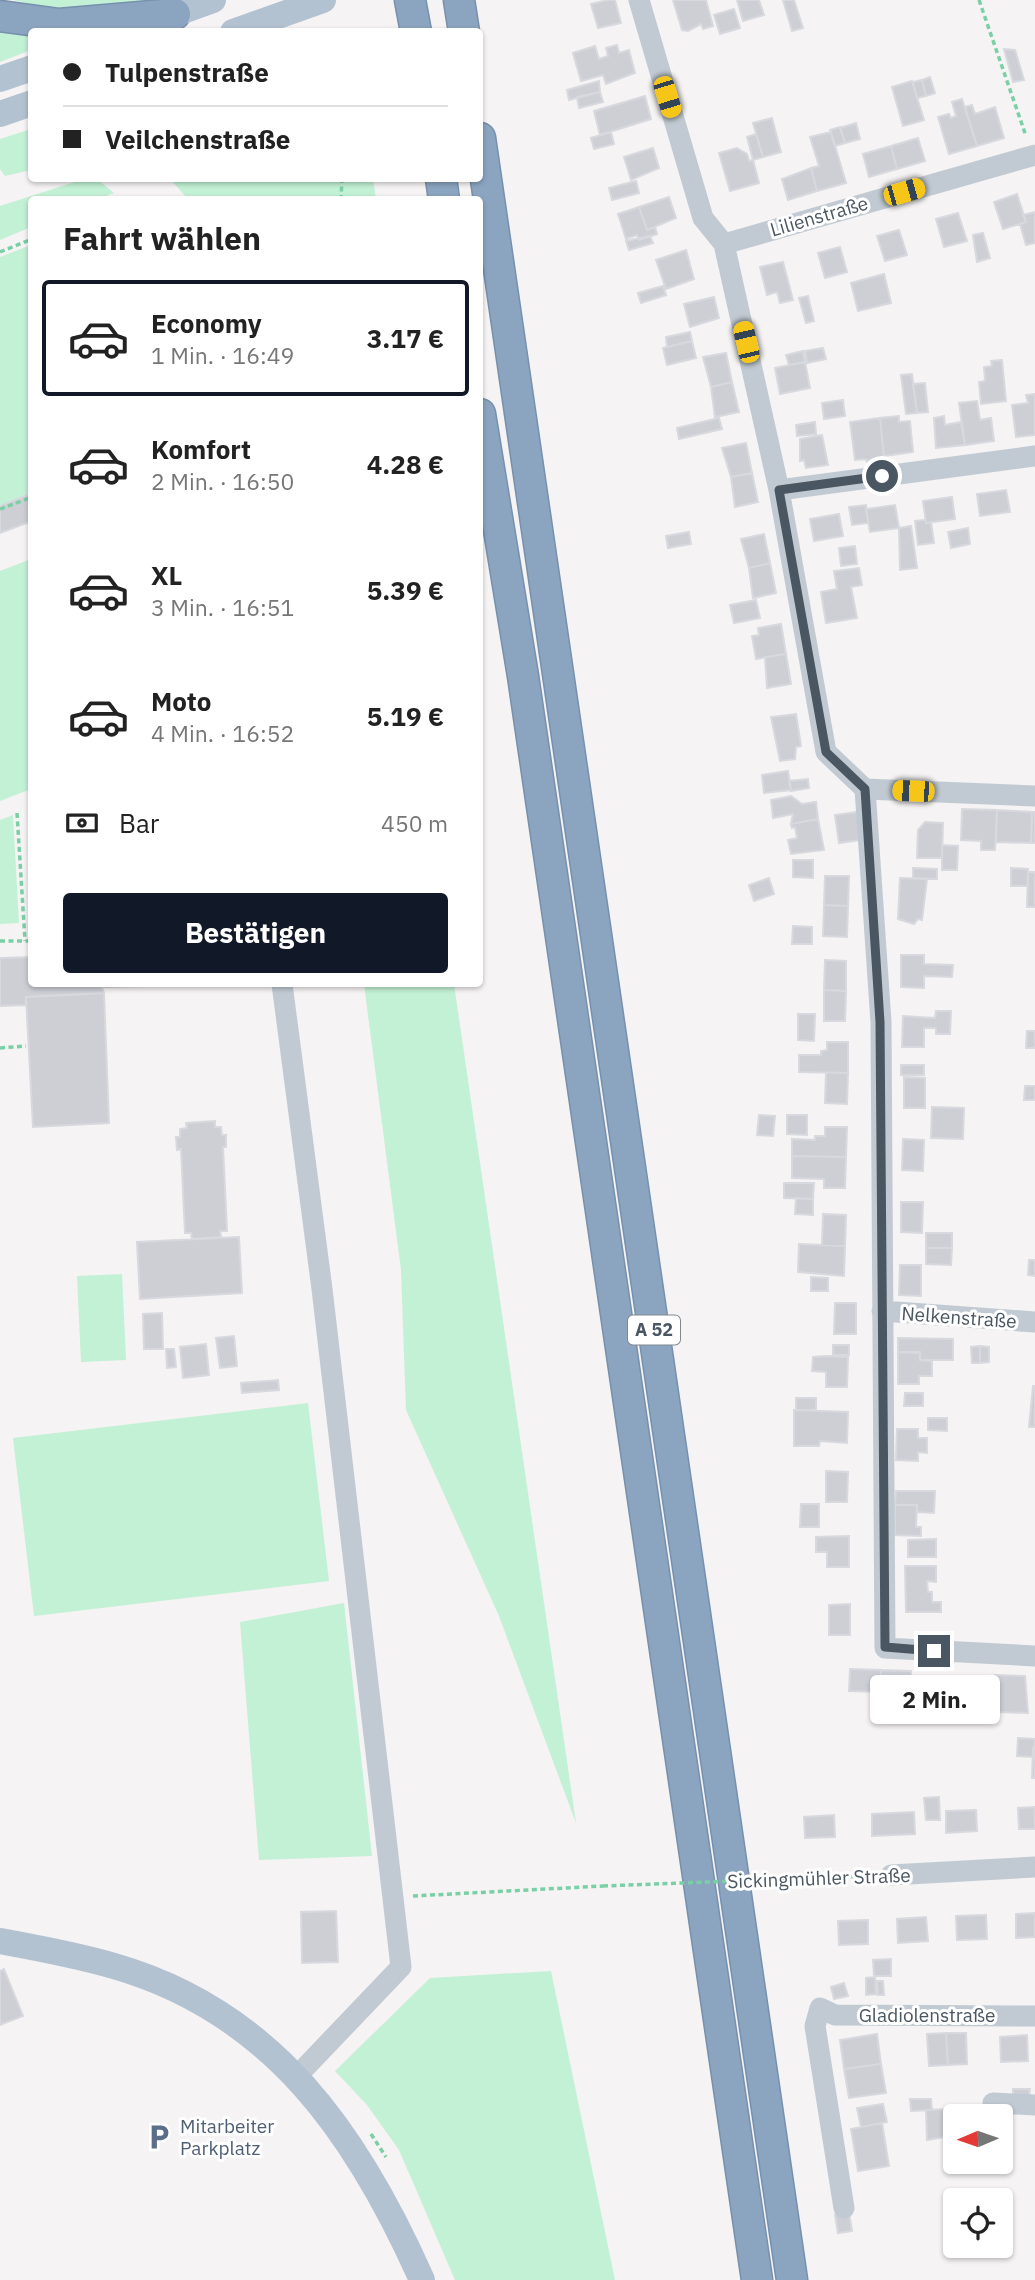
<!DOCTYPE html>
<html lang="de">
<head>
<meta charset="utf-8">
<style>
  :root { --surface:#fff; --page:#f2f2f2; --text:#222; --muted:#767676; --line:#e0e0e0; --accent:#111827 }
  body { margin:0; font-family:"IBM Plex Sans",sans-serif; background:var(--page); color:var(--text); height:100vh; display:flex; flex-direction:column; font-size:26px; white-space:nowrap }
  * { box-sizing:border-box; margin:0 }
  p { font-size:23px; color:var(--muted) }
  .icon { flex:none; width:38px; height:38px; fill:none; stroke:currentColor; stroke-width:2; stroke-linecap:round; stroke-linejoin:round }
  .map { position:relative; flex:1; overflow:hidden }
  .sheet { position:absolute; left:28px; top:196px; width:455px; height:791px; display:flex; flex-direction:column; background:var(--surface); border-radius:7px; box-shadow:0 2px 5px #0004 }
  .sheet>* { flex:none }
  .guide { position:absolute; left:28px; top:28px; width:455px; height:154px; border-radius:7px; box-shadow:0 2px 5px #0004; display:grid; align-content:center; height:154px; padding:0 35px; background:var(--surface) }
  .needle { width:46px; rotate:268deg }
  .tools { position:absolute; left:943px; top:2104px; display:grid; gap:14px }
  .tools a { display:grid; place-items:center; width:70px; height:70px; border-radius:7px; background:var(--surface); box-shadow:0 2px 5px #0004; font-size:35px }
  .end { position:absolute; width:32px; height:32px; margin:-16px; border:9px solid #4a5661; background:#fff; box-shadow:0 0 0 4px #fff }
  .from { border-radius:50% }
  .bubble { position:absolute; height:49px; border-radius:7px; background:var(--surface); box-shadow:0 2px 5px #0004; font-size:23px; font-weight:700; line-height:49px; text-align:center }
  .car { position:absolute; width:21px; height:42px; margin:-21px -10px; border-radius:9px; box-shadow:0 0 5px 2px #0007; background:linear-gradient(#f5c518 24%,#345 0 40%,#f5c518 0 76%,#345 0 86%,#f5c518 0) }
  .guide b { display:flex; align-items:center; gap:24px; height:66px; font-size:26px }
  .guide b+b { border-top:2px solid var(--line) }
  .guide i { width:18px; height:18px; background:var(--text) }
  ul { padding:0; list-style:none }
  li { display:flex; align-items:center; gap:21px; height:116px; margin:0 14px 10px; padding:0 21px; border:4px solid transparent; border-radius:7px }
  li div { flex:1 }
  li b { display:block; font-size:26px }
  li em { font-style:normal; font-weight:700 }
  li.selected { border-color:var(--accent) }
  li>.icon { width:63px; height:63px; stroke-width:1.5 }
  h2 { padding:0 35px; font-size:32px; line-height:84px }
  .pay { display:flex; align-items:center; gap:18px; height:77px; padding:0 35px; font-size:26px }
  .pay p { margin-inline-start:auto }
  .primary-button { display:flex; gap:14px; margin-top:auto; padding:14px 35px }
  .primary-button a { flex:1; height:80px; border-radius:7px; background:var(--accent); color:#fff; font-size:28px; font-weight:700; line-height:80px; text-align:center }
  .map>svg:first-child { display:block }
</style>
</head>
<body>
<div class="map">
<svg width="1035" height="2280" viewBox="0 0 1035 2280">
  <rect width="100%" height="100%" fill="#f5f3f3"/>
  <path fill="#c3f1d5" d="M13 0H148L88 12 53 9Z
    M0 24 32 32 31 50 0 62Z
    M31 129V170L5 176 0 169V139Z
    M87 178 97 179 114 193 98 199 32 200 31 227 0 240V206Z
    M170 179H373L376 199H188Z
    M31 245V493L0 506V257Z
    M31 559V789L0 801V571Z
    M13 815 19 923 0 924V820Z
    M364 984H454L576 1823 499 1616 406 1410 401 1270Z
    M122 1274 126 1360 81 1362 77 1276Z
    M308 1403 329 1581 34 1616 13 1438Z
    M344 1603 372 1856 259 1860 240 1622Z
    M551 1971 615 2280H455L399 2150 367 2105 335 2071 430 1978Z"/>
  <path fill="#cdcfd5" stroke="#d7d9de" stroke-width="2" d="M608 0H615L621 23 598 28 591 4Z
    M673 0H706L713 26 703 29 701 24 688 31 682 30Z
    M737 0H759L764 15 743 21Z
    M783 0H794L803 28 792 31Z
    M734 9 740 28 720 34 714 15Z
    M617 45 619 53 629 50 635 73 606 84 603 75 581 81 573 53 595 46 599 59 608 56 606 48Z
    M1004 49 1015 50 1024 80 1013 82Z
    M930 77 935 93 926 96 922 80Z
    M922 80 926 96 917 98 913 82Z
    M599 81 600 92 569 100 567 90Z
    M912 81 924 120 903 126 892 87Z
    M600 92 603 102 579 108 577 97Z
    M645 96 651 119 600 135 594 111Z
    M962 99 977 146 949 154 938 117 949 114 951 118 956 116 952 102Z
    M972 105 975 114 995 107 1004 138 977 146 965 107Z
    M772 118 781 152 763 157 753 123Z
    M856 123 860 139 845 143 840 128Z
    M840 127 845 143 835 146 830 130Z
    M611 132 614 144 594 149 591 138Z
    M831 132 846 183 817 191 811 168 819 166 810 137Z
    M756 134 763 157 753 160 747 137Z
    M918 138 925 161 897 169 891 146Z
    M891 146 897 169 869 177 863 154Z
    M653 148 659 168 631 180 624 157Z
    M737 148 747 154 749 161 753 160 759 183 730 191 719 153Z
    M811 168 817 191 788 200 782 179Z
    M636 181 639 193 612 200 609 188Z
    M1017 194 1026 222 1003 229 994 202Z
    M669 197 676 218 647 230 639 207Z
    M639 207 647 230 655 227 657 234 639 240 637 235 626 239 618 214Z
    M1035 212V243L1026 245 1020 224 1026 222 1023 215Z
    M958 213 967 241 944 247 936 219Z
    M899 230 907 255 885 261 877 236Z
    M983 233 990 258 977 262 973 235Z
    M650 236 653 243 629 250 626 241Z
    M840 247 847 272 825 278 818 253Z
    M686 250 694 279 666 289 656 260Z
    M783 262 793 300 780 303 777 292 767 295 760 267Z
    M884 274 891 303 858 311 851 283Z
    M663 286 666 295 641 303 638 293Z
    M808 296 814 321 806 323 799 298Z
    M714 297 719 318 690 327 684 304Z
    M690 332 692 341 667 347 666 337Z
    M692 341 696 358 667 365 663 348Z
    M823 348 826 359 807 363 805 351Z
    M803 351 805 362 789 365 786 355Z
    M726 353 732 382 711 387 703 357Z
    M1002 360 1006 401 981 404 979 382 985 381 984 367 992 366 991 361Z
    M805 362 810 388 780 394 775 368Z
    M912 374 917 413 906 414 901 375Z
    M732 382 739 412 715 417 711 387Z
    M925 383 928 412 917 413 913 384Z
    M1035 394V435L1016 437 1012 405 1028 403 1026 395Z
    M843 400 845 416 824 419 822 403Z
    M977 401 980 420 991 418 994 441 965 445 959 403Z
    M899 416V422L910 421 913 452 884 456 880 418Z
    M944 416 945 425 961 422 965 445 936 448 934 418Z
    M719 418 722 429 679 439 677 428Z
    M880 418 884 456 867 462 866 459 855 460 850 422Z
    M815 422 816 434 797 436 796 425Z
    M822 435 828 465 806 468 804 460 800 461V439Z
    M746 443 752 473 731 477 722 448Z
    M752 473 758 502 735 507 731 477Z
    M1006 490 1010 512 980 516 977 494Z
    M32 493V521L0 533V506Z
    M952 497 955 519 926 523 923 501Z
    M866 505 868 523 852 525 849 507Z
    M895 505 899 528 870 532 866 509Z
    M839 514 843 536 814 541 810 519Z
    M925 520 926 523 931 522 934 543 918 545 915 521Z
    M911 526 917 568 900 570 899 528Z
    M968 528 970 544 951 548 948 532Z
    M689 532 691 544 668 548 666 536Z
    M764 534 770 563 749 568 741 539Z
    M855 546 857 564 841 566 839 548Z
    M770 563 776 593 753 598 749 568Z
    M859 568 862 585 851 587 857 618 826 623 821 592 837 589 834 571Z
    M756 600 760 618 734 623 730 605Z
    M781 624 786 654 756 659 752 636 759 635 758 628Z
    M786 654 791 684 767 688 765 657Z
    M796 714 801 746 796 747 795 759 780 761 771 717Z
    M788 771 791 790 764 793 762 775Z
    M808 779 809 788 791 791 789 781Z
    M791 796 802 804 816 802 818 819 791 824 793 814 773 818 771 800Z
    M962 809 997 810 995 850H981V841L961 840Z
    M997 810 1032 812 1031 843 996 842Z
    M857 812 861 840 839 843 835 815Z
    M1032 812H1035V843H1031Z
    M818 819 824 850 791 854 788 840 797 838 795 827 792 828 791 824Z
    M925 822 943 823 942 858H917L918 830Z
    M942 845 958 846 957 870H942Z
    M793 860H813V878L793 877Z
    M913 868 937 869V879L913 878Z
    M1011 868 1028 869V886H1011Z
    M1028 872H1035V907H1027Z
    M825 876H849L848 906 824 905Z
    M769 878 774 894 754 901 749 885Z
    M900 878 927 879 922 920 918 919 914 924 898 919Z
    M824 905 848 906 847 937 823 936Z
    M793 926 812 927V944H792Z
    M901 955H924V964L953 965 952 977 924 976V988L901 987Z
    M32 957V984H139L140 986 102 987 104 993 26 997V1005L0 1006V958Z
    M825 960 846 961V991L824 990Z
    M824 990 846 991 845 1021H824Z
    M104 993 109 1123 33 1127 26 997Z
    M936 1011H951L950 1034H936V1028H924V1047H902L903 1016 935 1018Z
    M798 1014H815L814 1041 798 1040Z
    M1027 1031H1035V1048H1026Z
    M827 1042H848V1073L799 1072V1055H821V1051L827 1050Z
    M901 1065H924V1075H901Z
    M826 1073H848L847 1104 825 1103Z
    M904 1077 925 1078V1108H904Z
    M1025 1086H1035V1100H1024Z
    M932 1107 964 1108 963 1139 931 1138Z
    M759 1115 775 1116 773 1136 757 1135Z
    M787 1115H807V1135L787 1134Z
    M215 1121V1127H221L222 1135H226V1147H223L227 1231H220L221 1237 192 1239 191 1233H185L181 1149 177 1150 176 1137H180V1129L187 1128 186 1123Z
    M825 1127H847L846 1157 792 1156V1139L815 1140V1136H825Z
    M903 1139 924 1140 923 1171 902 1170Z
    M792 1156 846 1157 845 1188H824V1179L792 1178Z
    M784 1183H814L813 1199 784 1198Z
    M796 1198 813 1199V1215L795 1214Z
    M901 1202H923L922 1233 901 1232Z
    M823 1214 846 1215 845 1246 822 1245Z
    M926 1233H952V1248H926Z
    M239 1237 242 1293 140 1299 137 1242Z
    M799 1244 845 1246 844 1276 798 1272Z
    M926 1248H952L951 1265 926 1264Z
    M1029 1260H1035V1276L1028 1275Z
    M900 1265H921V1296L899 1295Z
    M811 1277 828 1278V1291H811Z
    M835 1303H856V1334H834Z
    M162 1313 163 1349H144L143 1314Z
    M234 1336 237 1366 220 1368 216 1338Z
    M898 1338 953 1339V1360H920V1352H898Z
    M206 1344 209 1375 183 1378 180 1347Z
    M833 1345H849V1355H833Z
    M980 1346V1363H972L971 1347Z
    M980 1346 989 1347V1362L980 1363Z
    M166 1349H174L176 1367 167 1368Z
    M898 1352 920 1353V1360L932 1361V1376H919V1384H898Z
    M826 1356 848 1357 847 1387H826V1372L812 1371 813 1357Z
    M278 1380 279 1390 242 1393 241 1383Z
    M1033 1386H1035V1427H1029Z
    M905 1393H923V1406H904Z
    M796 1398H816V1410H796Z
    M794 1410 848 1412 847 1443 820 1441 819 1446H794Z
    M928 1418H947V1431L928 1430Z
    M897 1429H918V1438H927V1453L918 1452V1461L896 1460Z
    M826 1471 848 1472 847 1502H826Z
    M896 1491H935L934 1513 917 1512V1505H895Z
    M801 1504H819V1527H800Z
    M895 1505H917L916 1527H921V1536L895 1535Z
    M849 1536V1567H827V1552H816V1537Z
    M936 1539V1557H908V1540Z
    M905 1566H936V1582L927 1581 928 1592H932V1602H941V1612H906Z
    M850 1604V1635H829V1605Z
    M850 1669 881 1670 880 1692 849 1691Z
    M881 1670 911 1671V1692L915 1693V1704L901 1703V1692H880Z
    M995 1675 1025 1676 1028 1713 997 1712Z
    M1018 1738 1035 1739 1033 1757 1017 1756Z
    M1033 1748 1035 1749V1778H1032Z
    M939 1797 940 1820H926L924 1798Z
    M1035 1807V1829H1019L1018 1808Z
    M976 1810 977 1831 946 1833V1811Z
    M914 1812 915 1834 872 1836V1814Z
    M834 1815 835 1837 805 1838 804 1817Z
    M336 1911 338 1962 302 1963 301 1912Z
    M1035 1913V1937L1016 1938V1914Z
    M986 1915 987 1939 957 1940 956 1916Z
    M926 1917 928 1941 898 1943 897 1919Z
    M868 1920V1944L839 1945 838 1921Z
    M891 1959V1976H874L873 1960Z
    M4 1969 23 2016 0 2025V1971Z
    M875 1977 876 1994 866 1995V1978Z
    M877 1981H883L884 1995H878Z
    M844 1983 848 1996 834 1999 831 1987Z
    M946 2033 948 2065 929 2066 927 2034Z
    M946 2033H966L967 2064 948 2065Z
    M877 2034 881 2064 844 2069 840 2040Z
    M1027 2035 1028 2061 1001 2062 1000 2037Z
    M881 2064 886 2093 849 2098 844 2069Z
    M1013 2089H1030L1029 2098H1013Z
    M910 2099H931L932 2110 911 2111Z
    M883 2104 887 2122 861 2127 857 2108Z
    M955 2109 956 2135 927 2140 926 2110Z
    M1001 2120H1009L1010 2149 1001 2150Z
    M882 2123 889 2166 858 2171 851 2129Z
    M849 2213 852 2231 838 2233 835 2215Z"/>
  <g fill="none" stroke-linecap="round" stroke-linejoin="round">
    <g stroke="#7690ad" stroke-width="33">
      <path id="highway" d="M410 0 416 32
        M459 0 464 32
        M0 16 59 24 175 14
        M480 138 792 2280
        M441 178 444 200
        M480 414 523 676 757 2280"/>
    </g>
    <path stroke="#7ad0a6" stroke-width="3.5" stroke-dasharray="5 3.5" stroke-linecap="butt" d="M979 0 1026 136
      M341 200 342 178
      M0 252 32 239
      M0 509 32 497
      M17 813 25 941
      M0 941H32
      M0 1048 26 1046
      M413 1896 603 1886
      M371 2134 386 2157"/>
    <path stroke="#c1cad2" stroke-width="21" d="M639 0 703 218 724 244 779 490 826 752 865 789 881 1022 885 1648 1035 1656
      M724 244 1035 155
      M779 490 1035 456
      M865 789 1035 796
      M282 984 322 1289 401 1967 297 2076
      M882 1311 1035 1322
      M891 1875 1035 1867
      M993 2103 1035 2105
      M844 2208 815 2026 820 2008 835 2015 1035 2016"/>
    <path stroke="#b3c2d1" stroke-width="26" d="M155 21 213 0
      M233 32 323 0
      M0 79 32 68
      M0 114 32 103
      M0 1941C38 1948 77 1955 114 1966 274 2012 358 2136 422 2280"/>
    <use href="#highway" stroke="#8ba5c1" stroke-width="30"/>
    <path stroke="#7ad0a6" stroke-width="3.5" stroke-dasharray="5 3.5" stroke-linecap="butt" d="M603 1886 891 1875"/>
  </g>
  <g fill="none" stroke-linecap="round" stroke-linejoin="round">
    <path stroke="#4a5661" stroke-width="9" d="M882 476 779 490 826 752 865 789 880 1022 885 1647 934 1651"/>
  </g>
  <defs>
    <g id="parking-bare" transform="scale(2.1)"><path d="M-3.5-5.5H1a3.5 3.5 0 0 1 0 7H-1V5.5H-3.5ZM-1-3.4V-.6H.8a1.4 1.4 0 0 0 0-2.8Z" fill="#5c6f8a" stroke="#fff" stroke-width="2.5" paint-order="stroke"/></g>
  </defs>
  <g fill-rule="evenodd">
    <use href="#parking-bare" x="159" y="2137"/>
  </g>
  <g text-anchor="middle" stroke-width="6" stroke-linejoin="round" paint-order="stroke">
    <rect fill="#fff" stroke="#808990" stroke-width="2" x="628" y="1315.5" width="52" height="29" rx="5"/>
    <g font-size="18" font-weight="bold" fill="#4a5661">
      <text x="654" y="1336">A 52</text>
    </g>
    <g font-size="19" fill="#4a5661" stroke="#fff">
      <text transform="translate(819 216) rotate(-16)" y="7">Lilienstraße</text>
      <text transform="translate(959 1317) rotate(4)" y="7">Nelkenstraße</text>
      <text transform="translate(819 1878) rotate(-2)" y="7">Sickingmühler Straße</text>
      <text x="927" y="2022">Gladiolenstraße</text>
    </g>
    <g font-size="19" fill="#4e5e75" stroke="#fff" text-anchor="start">
      <text x="180" y="2133">Mitarbeiter<tspan x="180" dy="22">Parkplatz</tspan></text>
    </g>
  </g>
</svg>
<div class="tools">
<a><svg class="needle" viewBox="-14 -14 28 28"><path d="M0-13l5 13h-10z" fill="#e53935"/><path d="M0 13l5-13h-10z" fill="#767676"/></svg></a>
<a><svg class="icon" aria-label="locate" viewBox="0 0 24 24"><circle cx="12" cy="12" r="6"/><path d="M12 2v4M12 18v4M2 12h4M18 12h4"/></svg></a>
</div>
<i class="end from" style="left:882px;top:476px"></i>
<i class="end" style="left:934px;top:1651px"></i>
<div class="bubble" style="left:870px;top:1675px;width:130px">2 Min.</div>
<i class="car" style="left:667px;top:97px;rotate:163deg"></i>
<i class="car" style="left:904px;top:192px;rotate:74deg"></i>
<i class="car" style="left:746px;top:342px;rotate:347deg"></i>
<i class="car" style="left:913px;top:791px;rotate:272deg"></i>
<div class="guide">
<b><i class="from"></i>Tulpenstraße</b>
<b><i></i>Veilchenstraße</b>
</div>
<section class="sheet">
<h2>Fahrt wählen</h2>
<ul>
<li class="selected"><svg class="icon" aria-label="car" viewBox="0 0 24 24"><path d="M5 17H2v-5l4-1 3-4h7l3 4 3 1v5h-3M9 17h6M6 11h13"/><circle cx="7" cy="17" r="2"/><circle cx="17" cy="17" r="2"/></svg><div><b>Economy</b><p>1 Min. · 16:49</p></div><em>3.17 €</em></li>
<li><svg class="icon" aria-label="car" viewBox="0 0 24 24"><path d="M5 17H2v-5l4-1 3-4h7l3 4 3 1v5h-3M9 17h6M6 11h13"/><circle cx="7" cy="17" r="2"/><circle cx="17" cy="17" r="2"/></svg><div><b>Komfort</b><p>2 Min. · 16:50</p></div><em>4.28 €</em></li>
<li><svg class="icon" aria-label="car" viewBox="0 0 24 24"><path d="M5 17H2v-5l4-1 3-4h7l3 4 3 1v5h-3M9 17h6M6 11h13"/><circle cx="7" cy="17" r="2"/><circle cx="17" cy="17" r="2"/></svg><div><b>XL</b><p>3 Min. · 16:51</p></div><em>5.39 €</em></li>
<li><svg class="icon" aria-label="car" viewBox="0 0 24 24"><path d="M5 17H2v-5l4-1 3-4h7l3 4 3 1v5h-3M9 17h6M6 11h13"/><circle cx="7" cy="17" r="2"/><circle cx="17" cy="17" r="2"/></svg><div><b>Moto</b><p>4 Min. · 16:52</p></div><em>5.19 €</em></li>
</ul>
<div class="pay"><svg class="icon" aria-label="cash" viewBox="0 0 24 24"><path d="M3 7h18v10H3z"/><circle cx="12" cy="12" r="2"/></svg>Bar<p>450 m</p></div>
<div class="primary-button"><a>Bestätigen</a></div>
</section>
</div>
</body>
</html>
